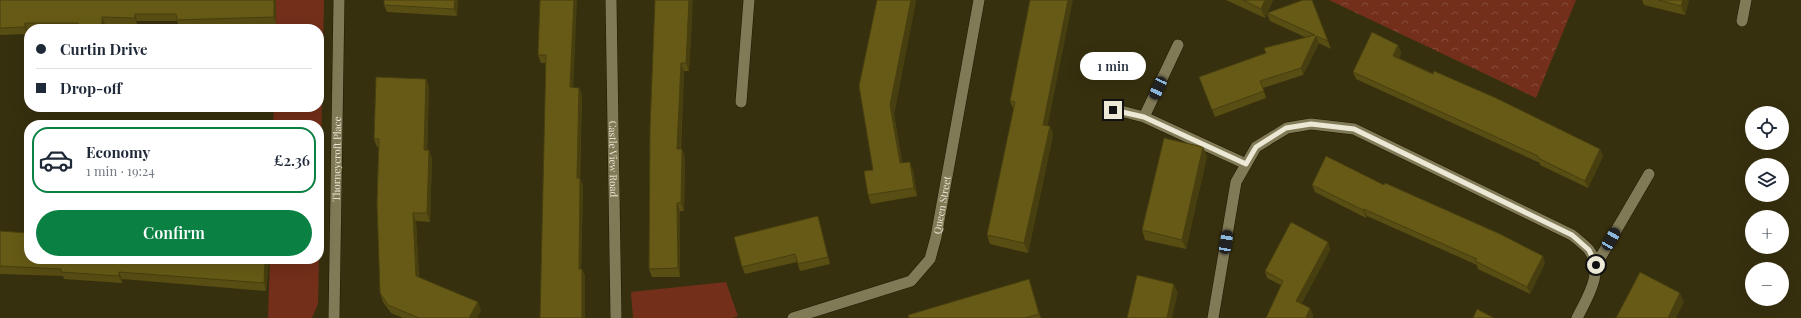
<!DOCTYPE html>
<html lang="en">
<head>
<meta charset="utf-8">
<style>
  :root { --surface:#fff; --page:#f6f6f7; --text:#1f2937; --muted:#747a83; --line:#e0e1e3; --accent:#0b8043 }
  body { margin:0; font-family:"Playfair Display",serif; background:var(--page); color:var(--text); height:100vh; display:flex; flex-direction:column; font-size:15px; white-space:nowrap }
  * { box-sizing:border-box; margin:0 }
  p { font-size:13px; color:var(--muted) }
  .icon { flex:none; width:22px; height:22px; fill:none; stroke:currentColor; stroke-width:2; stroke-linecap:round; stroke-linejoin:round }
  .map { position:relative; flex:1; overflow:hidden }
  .panel { position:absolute; left:24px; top:120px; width:300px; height:144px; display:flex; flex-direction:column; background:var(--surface); border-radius:16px; box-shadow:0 4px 16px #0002 }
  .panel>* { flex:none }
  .guide { position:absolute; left:24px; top:24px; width:300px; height:88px; border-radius:16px; box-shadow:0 4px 16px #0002; display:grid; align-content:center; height:88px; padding:0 12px; background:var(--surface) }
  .buttons { position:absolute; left:1745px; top:106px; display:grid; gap:8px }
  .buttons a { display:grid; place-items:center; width:44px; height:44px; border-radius:50%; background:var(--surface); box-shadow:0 4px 16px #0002; font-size:20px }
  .end { position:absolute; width:18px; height:18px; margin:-9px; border:5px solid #ece8d6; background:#111; box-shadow:0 0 0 2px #111 }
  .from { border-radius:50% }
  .bubble { position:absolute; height:28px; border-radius:14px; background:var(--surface); box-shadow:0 4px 16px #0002; font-size:13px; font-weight:600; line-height:28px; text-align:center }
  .car { position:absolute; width:12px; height:24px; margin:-12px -6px; border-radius:5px; box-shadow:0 0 3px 1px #0007; background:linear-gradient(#222 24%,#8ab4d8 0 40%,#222 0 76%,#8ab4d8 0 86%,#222 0) }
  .guide b { display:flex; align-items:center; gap:14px; height:38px; font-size:15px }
  .guide b+b { border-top:1px solid var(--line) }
  .guide i { width:10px; height:10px; background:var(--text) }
  ul { padding:7px 0 0; list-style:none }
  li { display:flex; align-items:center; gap:12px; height:66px; margin:0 8px 6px; padding:0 4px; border:2px solid var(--line); border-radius:16px }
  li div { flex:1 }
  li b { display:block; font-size:15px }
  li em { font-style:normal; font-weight:600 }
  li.active { border-color:var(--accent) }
  li>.icon { width:36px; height:36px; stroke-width:1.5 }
  .button { display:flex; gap:8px; margin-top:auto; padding:8px 12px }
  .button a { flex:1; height:46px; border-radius:24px; background:var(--accent); color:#fff; font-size:16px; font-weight:600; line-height:46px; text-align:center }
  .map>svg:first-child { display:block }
</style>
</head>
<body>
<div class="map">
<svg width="1801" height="318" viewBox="0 0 1801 318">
  <defs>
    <pattern id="park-crowns" width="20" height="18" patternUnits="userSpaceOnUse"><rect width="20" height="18" fill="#732f19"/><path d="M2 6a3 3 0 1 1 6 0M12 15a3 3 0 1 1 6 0" fill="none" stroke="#874d3a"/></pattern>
  </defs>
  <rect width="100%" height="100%" fill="#37300f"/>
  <path fill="#732f19" d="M276 0H324L319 252V125H273L274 107H319V29H276Z
    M270 259H319L318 304 312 318H268Z
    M726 282 738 316 732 318H633L631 292Z"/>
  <path fill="url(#park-crowns)" d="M1329 0H1576L1536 98Z"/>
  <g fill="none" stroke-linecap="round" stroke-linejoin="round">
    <g stroke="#1e1800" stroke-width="12">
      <path id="service" d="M1742 21 1746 0
        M741 102 749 0
        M1113 109 1144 117 1246 164
        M1144 117 1178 45"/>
    </g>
    <g stroke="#1e1800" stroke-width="12">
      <g id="minor">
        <path id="s1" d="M611 0 616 318"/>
        <path d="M1596 265 1649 174"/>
        <path id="s2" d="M334 318 339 0"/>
        <path id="s3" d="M793 318 911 281 930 259 936 237 979 0"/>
        <path d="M1213 318 1236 182 1256 147 1287 128 1311 124 1354 129 1572 235C1578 240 1585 245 1589 250 1605 271 1587 298 1577 318"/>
      </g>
    </g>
    <use href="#service" stroke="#817a57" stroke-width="11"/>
    <use href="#minor" stroke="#817a57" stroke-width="11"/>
  </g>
  <path fill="#584d13" d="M0 0H276V24L179 27 177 21H137V25L105 24V29H29V30H27V34L0 35Z
    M384 0H458L457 16 387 12 384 5Z
    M540 0 573 88H579L582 95 580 178 583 185 581 269H582L585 276V318L545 63H541L538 55Z
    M877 0H916L894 114 902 163 913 170 917 196 871 204 868 195 873 170Z
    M1030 0 1048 126H1050L1053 135 1028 253 990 244 987 235 1014 111 1010 101Z
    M1226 0H1273L1265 18Z
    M1312 0 1331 49 1319 43 1303 75 1263 88 1266 98 1215 117 1199 77 1307 38 1270 21 1267 13Z
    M1642 0H1689L1685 15 1644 5Z
    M692 17 689 71H684L681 149H682L685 157 684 211H680V277H652L649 269 650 128Z
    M1398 45 1401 53 1399 58 1600 149 1603 156 1588 188 1540 165V163L1356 79 1353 72Z
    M426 79 429 87 427 150 432 158 430 222 416 221 419 277 481 310 477 318H403L391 313 383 302 380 293 379 147H377L374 139Z
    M1207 156 1186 249 1145 240 1142 230Z
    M1312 185H1384L1545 263 1530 294 1478 269 1477 265 1367 216 1366 218 1315 192Z
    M818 216 830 264 800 271 797 262 745 274 742 267Z
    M0 231 29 259H269L266 291 122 279V283L64 279 63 276 0 274Z
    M1328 242 1330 250 1301 304 1310 308 1313 315 1312 318H1266L1281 285 1267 278 1265 271Z
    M1029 279 1041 318H909Z"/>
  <path fill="#473f0f" d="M274 0H276V24L274 17Z
    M455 0H458L457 16 454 9Z
    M574 0H577L573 95 570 87Z
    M689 0H693L689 71 686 63Z
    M911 0H916L894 114 903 172 900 163 890 105Z
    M1068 0H1073L1046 134 1043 125Z
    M1265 0H1273L1265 18 1261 9Z
    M1683 0H1689L1685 15 1681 6Z
    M135 14 137 21V25L135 18Z
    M102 17 105 24V29H104L102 26Z
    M25 23 27 30V34L25 27Z
    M1316 36 1319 43 1303 75 1301 68Z
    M1398 45 1401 53 1396 63 1393 56Z
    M681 63 684 71 680 157 677 149Z
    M426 79 429 87 427 158 424 150Z
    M579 88 582 95 579 185 577 178Z
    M1050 126 1053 135 1028 253 1024 243Z
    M1203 147 1207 156 1186 249 1182 240Z
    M682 149 685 157 684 211 681 203Z
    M1600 149 1603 156 1588 188 1585 181Z
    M429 150 432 158 430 222 427 213Z
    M910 162 913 170 917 196 914 188Z
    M580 178 583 185 581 276 579 269Z
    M677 203 680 211V277L678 268Z
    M1364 209 1367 216 1366 218 1363 210Z
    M413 213 416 221 419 284 416 276Z
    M1328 242 1330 250 1299 309 1296 301Z
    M1543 256 1545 263 1530 294 1527 287Z
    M265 259H269L266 291 264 283Z
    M582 269 585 276V318H582Z
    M119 272 122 279V283L119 276Z
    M1029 279 1032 289 1041 318 1039 314Z
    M1174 284 1178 293 1172 318H1167Z
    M1680 293 1684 302 1676 318H1668Z
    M478 302 481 310 477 318H469Z
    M1310 308 1313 315 1312 318H1306Z"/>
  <path fill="#665a16" stroke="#473f0f" d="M0 0H274V17L177 20 176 14H135V18L102 17V26H78V23H25V27L0 28Z
    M384 0H455L454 9 384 5Z
    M540 0H574L570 87 579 88 577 178H580L579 269H582V318H540L546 55H538Z
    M655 0H689L686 63H681L677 149H682L681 203H677L678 268 649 269 650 128Z
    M877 0H911L890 105 900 163 910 162 914 188 868 195 864 171 873 170 859 86Z
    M1030 0H1068L1043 125 1050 126 1024 243 987 235 1015 102 1010 101Z
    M1243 0H1265L1261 9Z
    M1303 0H1312L1328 41 1316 36 1301 68 1260 81 1264 91 1212 110 1199 77 1266 53 1264 48 1315 35 1267 13Z
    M1658 0H1683L1681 6Z
    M1372 32 1398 45 1393 56 1433 74 1434 71 1496 98 1600 149 1585 181 1538 158V156L1353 72Z
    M376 77 426 79 424 150H429L427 213H413L416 276 478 302 469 318H419L388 305 380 293 377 203 379 139H374Z
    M1164 138 1203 147 1182 240 1142 230Z
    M1326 156 1384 185 1385 183 1500 234 1543 256 1527 287 1475 261 1477 259 1364 209 1363 210 1312 185Z
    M818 216 828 257 798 264 795 254 742 267 734 237Z
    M1291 222 1328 242 1296 301 1310 308 1306 318H1266L1283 281 1265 271Z
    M0 231 29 233V259H265L264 283 119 272V276L61 272V269L0 266Z
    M1640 272 1680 293 1668 318H1616Z
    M1137 275 1174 284 1167 318H1127Z
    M1029 279 1039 314 1025 318H909L908 315Z
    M1477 309 1494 318H1473Z"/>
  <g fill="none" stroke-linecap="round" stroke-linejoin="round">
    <path stroke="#ece8d6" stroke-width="5" d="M1113 110 1144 117 1246 164 1256 147 1286 128 1311 124 1354 129 1572 235 1589 250 1596 265"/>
  </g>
  <g text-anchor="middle" stroke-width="3.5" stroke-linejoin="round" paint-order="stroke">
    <g font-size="10" fill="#ece8d6" stroke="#37300f">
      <text dy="4" stroke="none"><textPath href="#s2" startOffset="159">Thorneycroft Place</textPath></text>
      <text dy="4" stroke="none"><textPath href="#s1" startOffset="159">Castle View Road</textPath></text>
      <text dy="4" stroke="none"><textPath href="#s3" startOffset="208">Queen Street</textPath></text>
    </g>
  </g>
</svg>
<div class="buttons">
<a><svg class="icon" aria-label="locate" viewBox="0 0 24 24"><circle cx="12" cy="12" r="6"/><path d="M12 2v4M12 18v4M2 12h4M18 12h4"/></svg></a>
<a><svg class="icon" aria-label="layers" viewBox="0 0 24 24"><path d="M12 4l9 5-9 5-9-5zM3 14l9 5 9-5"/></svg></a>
<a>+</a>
<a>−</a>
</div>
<i class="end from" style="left:1596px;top:265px"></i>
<i class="end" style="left:1113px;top:110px"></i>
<div class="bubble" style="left:1080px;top:52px;width:66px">1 min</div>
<i class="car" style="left:1158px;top:88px;rotate:205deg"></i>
<i class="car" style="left:1611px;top:239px;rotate:30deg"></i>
<i class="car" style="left:1226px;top:242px;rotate:9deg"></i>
<div class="guide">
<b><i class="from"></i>Curtin Drive</b>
<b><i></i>Drop-off</b>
</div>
<section class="panel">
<ul>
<li class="active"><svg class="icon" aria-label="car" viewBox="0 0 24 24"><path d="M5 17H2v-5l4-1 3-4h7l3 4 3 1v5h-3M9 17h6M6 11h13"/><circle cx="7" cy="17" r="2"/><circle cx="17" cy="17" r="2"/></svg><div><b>Economy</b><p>1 min · 19:24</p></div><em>£2.36</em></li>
</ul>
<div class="button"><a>Confirm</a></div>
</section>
</div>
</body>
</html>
